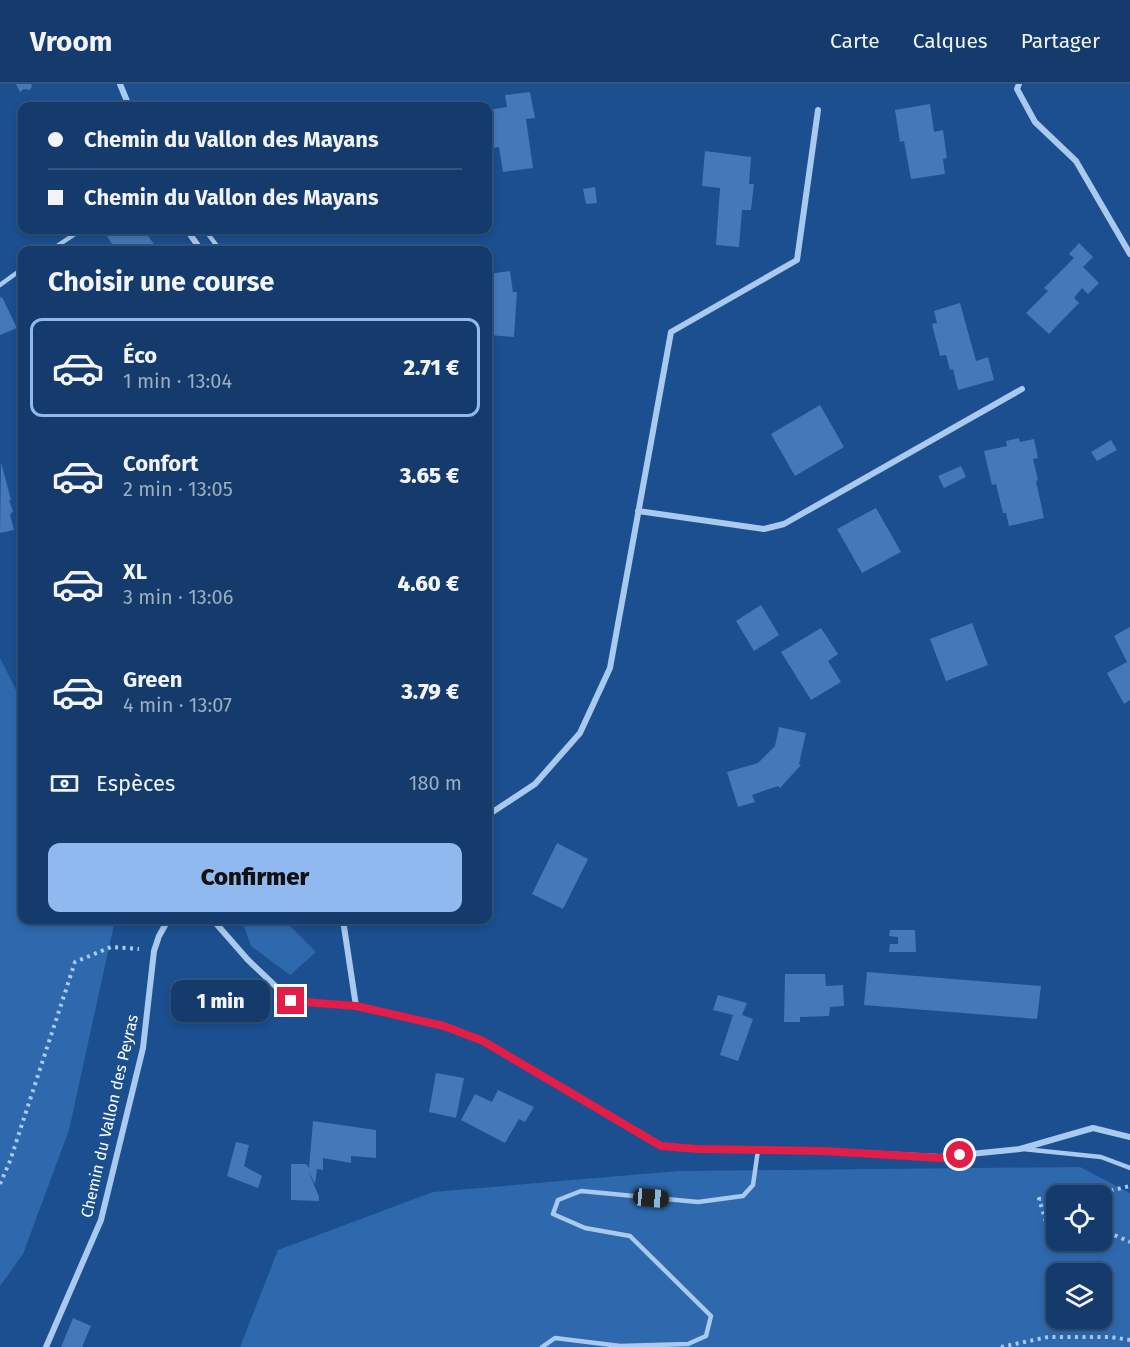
<!DOCTYPE html>
<html lang="fr">
<head>
<meta charset="utf-8">
<style>
  :root { --surface:#143b6b; --page:#1d4271; --text:#f1f3f6; --muted:#9dadc1; --line:#33557e; --accent:#90b9f0 }
  body { margin:0; font-family:"Fira Sans",sans-serif; background:var(--page); color:var(--text); height:100vh; display:flex; flex-direction:column; font-size:22px; white-space:nowrap }
  * { box-sizing:border-box; margin:0 }
  p { font-size:20px; color:var(--muted) }
  .icon { flex:none; width:33px; height:33px; fill:none; stroke:currentColor; stroke-width:2; stroke-linecap:round; stroke-linejoin:round }
  .map { position:relative; flex:1; overflow:hidden }
  .sheet { position:absolute; left:18px; top:162px; width:474px; height:678px; display:flex; flex-direction:column; background:var(--surface); border-radius:12px; box-shadow:0 3px 9px #0003,0 0 0 2px var(--line) }
  .sheet>* { flex:none }
  .guide { position:absolute; left:18px; top:18px; width:474px; height:132px; border-radius:12px; box-shadow:0 3px 9px #0003,0 0 0 2px var(--line); display:grid; align-content:center; height:132px; padding:0 30px; background:var(--surface) }
  .tools { position:absolute; left:1046px; top:1101px; display:grid; gap:12px }
  .tools a { display:grid; place-items:center; width:66px; height:66px; border-radius:12px; background:var(--surface); box-shadow:0 3px 9px #0003,0 0 0 2px var(--line); font-size:30px }
  .end { position:absolute; width:27px; height:27px; margin:-14px; border:8px solid #e11d48; background:#fff; box-shadow:0 0 0 3px #fff }
  .from { border-radius:50% }
  .bubble { position:absolute; height:42px; border-radius:12px; background:var(--surface); box-shadow:0 3px 9px #0003,0 0 0 2px var(--line); font-size:20px; font-weight:800; line-height:42px; text-align:center }
  .car { position:absolute; width:18px; height:36px; margin:-18px -9px; border-radius:8px; box-shadow:0 0 4px 2px #0007; background:linear-gradient(#222 24%,#8ab4d8 0 40%,#222 0 76%,#8ab4d8 0 86%,#222 0) }
  .guide b { display:flex; align-items:center; gap:21px; height:57px; font-size:22px }
  .guide b+b { border-top:2px solid var(--line) }
  .guide i { width:15px; height:15px; background:var(--text) }
  ul { padding:0; list-style:none }
  li { display:flex; align-items:center; gap:18px; height:99px; margin:0 12px 9px; padding:0 18px; border:3px solid transparent; border-radius:12px }
  li div { flex:1 }
  li b { display:block; font-size:22px }
  li em { font-style:normal; font-weight:800 }
  li.on { border-color:var(--accent) }
  li>.icon { width:54px; height:54px; stroke-width:1.5 }
  h2 { padding:0 30px; font-size:27px; line-height:72px }
  .pay { display:flex; align-items:center; gap:15px; height:66px; padding:0 30px; font-size:22px }
  .pay p { margin-inline-start:auto }
  .action { display:flex; gap:12px; margin-top:auto; padding:12px 30px }
  .action a { flex:1; height:69px; border-radius:12px; background:var(--accent); color:#111; font-size:24px; font-weight:800; line-height:69px; text-align:center }
  header { display:flex; align-items:center; gap:36px; box-sizing:border-box; height:84px; padding:0 30px; background:var(--surface); border-bottom:2px solid var(--line) }
  header strong { font-size:28px }
  nav { display:flex; gap:33px; margin-inline-start:auto; font-size:21px }
  .map>svg:first-child { display:block }
</style>
</head>
<body>
<header>
<strong>Vroom</strong>
<nav><a>Carte</a><a>Calques</a><a>Partager</a></nav>
</header>
<div class="map">
<svg width="1130" height="1263" viewBox="0 0 1130 1263">
  <rect width="100%" height="100%" fill="#1b4f8f"/>
  <path fill="#2e69ad" fill-rule="evenodd" d="M0 574 22 618V836H115L69 1046 23 1170 0 1202Z
    M242 836H284L316 868 290 891 251 862Z
    M1080 1083 1130 1109V1263H240L278 1166 433 1108 678 1087ZM1056 1112H1101V1156H1056ZM1056 1190H1101V1234H1056Z"/>
  <path fill="#4478b7" d="M16 0H31L32 2 30 6 24 5 20 8Z
    M530 8 535 34 526 35 533 84 503 88 499 63 493 64 490 50H488V26L507 23 505 11Z
    M930 20 934 48 943 46 947 74 943 75 945 90 911 95 904 57 900 58 895 26Z
    M705 67 751 73 749 100H754L751 126H742L739 163 716 161 720 104 702 102Z
    M595 103 597 119 586 120 583 105Z
    M103 146H144L158 166H116Z
    M1079 159 1093 173 1083 183 1099 199 1088 210 1082 204 1074 214 1079 219 1049 250 1026 229 1048 207 1044 204 1074 174 1069 170Z
    M510 187 513 208H517L514 253 488 251V190Z
    M2 213 17 244 0 251V214Z
    M960 219 976 277 988 273 994 296 958 306 953 285 950 286 946 271 940 272 932 240 937 239 934 227Z
    M820 321 844 363 795 392 771 350Z
    M1019 354 1020 358 1034 355 1038 374 1033 375 1038 396 1036 397 1044 434 1009 442 1006 429H1003L996 400 992 401 984 367 1007 362 1006 357Z
    M1111 356 1117 366 1097 377 1091 368Z
    M1 378 11 416H9L13 427 10 431 14 446 0 449Z
    M961 382 966 393 944 404 938 392Z
    M876 424 901 468 862 489 837 445Z
    M761 521 779 551 754 567 736 537Z
    M972 539 988 581 946 597 930 555Z
    M1130 543V616L1124 620 1107 589 1127 578 1114 552Z
    M821 544 838 570 828 577 841 598 811 616 781 568Z
    M779 643 806 649 799 680 801 681 780 704 778 702 752 711 755 718 738 723 727 688 758 679 775 662Z
    M557 759 588 775 563 825 532 810Z
    M890 846H915L916 868H889L890 860H898V853L889 852Z
    M867 888 1041 902 1037 935 864 921Z
    M785 890H825L826 902 843 901 844 922 830 923 829 932 800 933V938H784Z
    M718 911 747 919 742 931 753 935 738 977 720 971 733 931 713 926Z
    M436 989 464 994 456 1034 429 1028Z
    M498 1006 534 1023 525 1038 519 1035 505 1059 461 1036 475 1010 492 1018Z
    M313 1037 376 1046V1074L351 1072V1079L323 1074V1086L317 1085 315 1100 308 1086 319 1113V1117L291 1116V1080H306L309 1084Z
    M236 1058 249 1061 244 1082 262 1092 258 1104 227 1092Z
    M73 1234 91 1242 82 1263H61Z"/>
  <g fill="none" stroke-linecap="round" stroke-linejoin="round">
    <path stroke="#a9c9ee" stroke-width="4" stroke-dasharray="3 4.5" stroke-linecap="butt" d="M0 1100 10 1077 75 878 111 863 139 865
      M1081 1112 1096 1110 1130 1102
      M1056 1113 1039 1115 1047 1141H1056
      M1101 1145 1130 1158
      M1001 1263 1048 1253H1111L1130 1256"/>
    <path stroke="#a9c9ee" stroke-width="4.5" d="M205 146 220 166
      M51 166 81 146
      M0 201 22 185
      M1023 1065 1101 1073 1130 1084
      M542 1263 555 1254 620 1262 688 1260 706 1252 711 1232 630 1152 585 1144 553 1130 558 1116 581 1107 698 1118 743 1112 753 1101 758 1066"/>
    <path stroke="#a9c9ee" stroke-width="6" d="M120 0 129 22
      M1019 0 1017 5 1035 38 1076 77 1130 170
      M187 146 201 166
      M638 427 764 445 784 440 1022 305
      M488 731 535 700 580 649 610 584 671 248 797 176 818 26
      M213 836 248 876 291 917 356 922 444 942 483 957 661 1062 698 1065 824 1067 940 1073 1020 1065 1093 1044 1130 1053
      M343 836 356 922
      M46 1263 101 1136 143 964 154 867 159 852 168 836"/>
  </g>
  <g fill="none" stroke-linecap="round" stroke-linejoin="round">
    <path stroke="#e11d48" stroke-width="8" d="M291 917 356 922 444 942 483 957 661 1062 698 1065 824 1067 940 1074 960 1071"/>
  </g>
  <g text-anchor="middle" stroke-width="5" stroke-linejoin="round" paint-order="stroke">
    <g font-size="16" fill="#fff" stroke="#1b4f8f">
      <text transform="translate(109 1032) rotate(-77)" y="6">Chemin du Vallon des Peyras</text>
    </g>
  </g>
</svg>
<div class="tools">
<a><svg class="icon" aria-label="locate" viewBox="0 0 24 24"><circle cx="12" cy="12" r="6"/><path d="M12 2v4M12 18v4M2 12h4M18 12h4"/></svg></a>
<a><svg class="icon" aria-label="layers" viewBox="0 0 24 24"><path d="M12 4l9 5-9 5-9-5zM3 14l9 5 9-5"/></svg></a>
</div>
<i class="end from" style="left:960px;top:1071px"></i>
<i class="end" style="left:291px;top:917px"></i>
<div class="bubble" style="left:171px;top:896px;width:99px">1 min</div>
<i class="car" style="left:651px;top:1114px;rotate:95deg"></i>
<div class="guide">
<b><i class="from"></i>Chemin du Vallon des Mayans</b>
<b><i></i>Chemin du Vallon des Mayans</b>
</div>
<section class="sheet">
<h2>Choisir une course</h2>
<ul>
<li class="on"><svg class="icon" aria-label="car" viewBox="0 0 24 24"><path d="M5 17H2v-5l4-1 3-4h7l3 4 3 1v5h-3M9 17h6M6 11h13"/><circle cx="7" cy="17" r="2"/><circle cx="17" cy="17" r="2"/></svg><div><b>Éco</b><p>1 min · 13:04</p></div><em>2.71 €</em></li>
<li><svg class="icon" aria-label="car" viewBox="0 0 24 24"><path d="M5 17H2v-5l4-1 3-4h7l3 4 3 1v5h-3M9 17h6M6 11h13"/><circle cx="7" cy="17" r="2"/><circle cx="17" cy="17" r="2"/></svg><div><b>Confort</b><p>2 min · 13:05</p></div><em>3.65 €</em></li>
<li><svg class="icon" aria-label="car" viewBox="0 0 24 24"><path d="M5 17H2v-5l4-1 3-4h7l3 4 3 1v5h-3M9 17h6M6 11h13"/><circle cx="7" cy="17" r="2"/><circle cx="17" cy="17" r="2"/></svg><div><b>XL</b><p>3 min · 13:06</p></div><em>4.60 €</em></li>
<li><svg class="icon" aria-label="car" viewBox="0 0 24 24"><path d="M5 17H2v-5l4-1 3-4h7l3 4 3 1v5h-3M9 17h6M6 11h13"/><circle cx="7" cy="17" r="2"/><circle cx="17" cy="17" r="2"/></svg><div><b>Green</b><p>4 min · 13:07</p></div><em>3.79 €</em></li>
</ul>
<div class="pay"><svg class="icon" aria-label="cash" viewBox="0 0 24 24"><path d="M3 7h18v10H3z"/><circle cx="12" cy="12" r="2"/></svg>Espèces<p>180 m</p></div>
<div class="action"><a>Confirmer</a></div>
</section>
</div>
</body>
</html>
